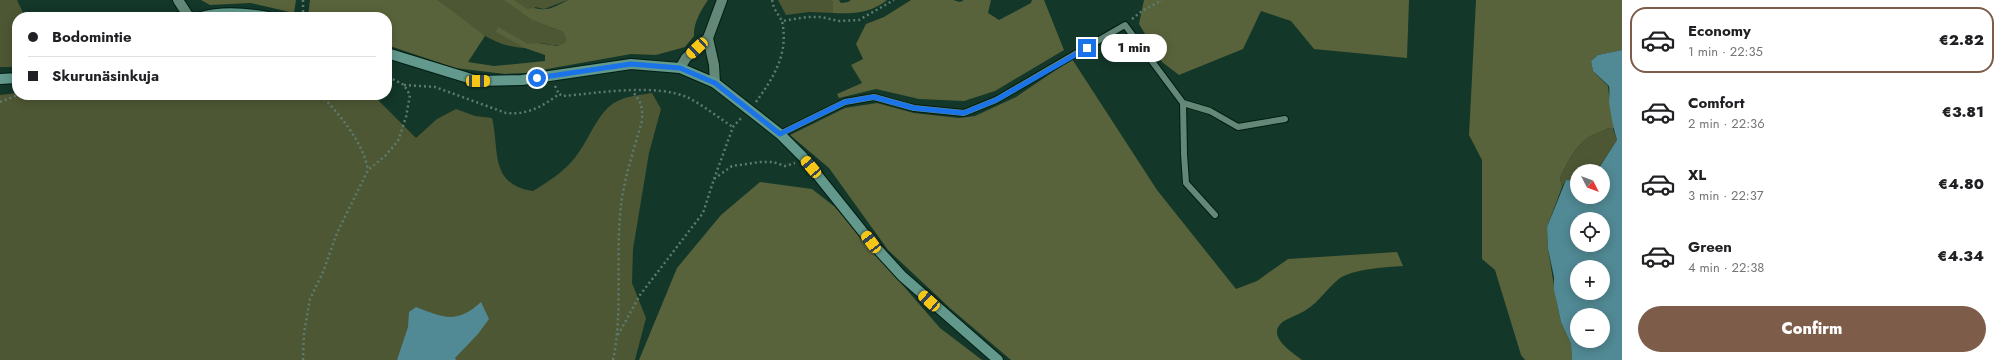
<!DOCTYPE html>
<html lang="en">
<head>
<meta charset="utf-8">
<style>
  :root { --surface:#fff; --page:#f2f2f2; --text:#202124; --muted:#757577; --line:#e0e0e0; --accent:#7d5c49 }
  body { margin:0; font-family:Jost,sans-serif; background:var(--page); color:var(--text); height:100vh; display:flex; flex-direction:column; font-size:15px; white-space:nowrap }
  * { box-sizing:border-box; margin:0 }
  p { font-size:13px; color:var(--muted) }
  .icon { flex:none; width:22px; height:22px; fill:none; stroke:currentColor; stroke-width:2; stroke-linecap:round; stroke-linejoin:round }
  .map { position:relative; flex:1; overflow:hidden }
  .sheet { display:flex; flex-direction:column; background:var(--surface); width:380px }
  .sheet>* { flex:none }
  .hud { position:absolute; left:12px; top:12px; width:380px; height:88px; border-radius:16px; box-shadow:0 2px 10px #0003; display:grid; align-content:center; height:88px; padding:0 16px; background:var(--surface) }
  .needle { width:26px; rotate:132deg }
  .buttons { position:absolute; left:1570px; top:164px; display:grid; gap:8px }
  .buttons a { display:grid; place-items:center; width:40px; height:40px; border-radius:50%; background:var(--surface); box-shadow:0 2px 10px #0003; font-size:20px }
  .end { position:absolute; width:18px; height:18px; margin:-9px; border:5px solid #1a73e8; background:#fff; box-shadow:0 0 0 2px #fff }
  .from { border-radius:50% }
  .bubble { position:absolute; height:28px; border-radius:14px; background:var(--surface); box-shadow:0 2px 10px #0003; font-size:13px; font-weight:800; line-height:28px; text-align:center }
  .car { position:absolute; width:12px; height:24px; margin:-12px -6px; border-radius:5px; box-shadow:0 0 3px 1px #0007; background:linear-gradient(#f5c518 24%,#345 0 40%,#f5c518 0 76%,#345 0 86%,#f5c518 0) }
  .hud b { display:flex; align-items:center; gap:14px; height:38px; font-size:15px }
  .hud b+b { border-top:1px solid var(--line) }
  .hud i { width:10px; height:10px; background:var(--text) }
  ul { padding:7px 0 0; list-style:none }
  li { display:flex; align-items:center; gap:12px; height:66px; margin:0 8px 6px; padding:0 8px; border:2px solid transparent; border-radius:16px }
  li div { flex:1 }
  li b { display:block; font-size:15px }
  li em { font-style:normal; font-weight:800 }
  li.active { border-color:var(--accent) }
  li>.icon { width:36px; height:36px; stroke-width:1.5 }
  .action { display:flex; gap:8px; margin-top:auto; padding:8px 16px }
  .action a { flex:1; height:46px; border-radius:24px; background:var(--accent); color:#fff; font-size:16px; font-weight:800; line-height:46px; text-align:center }
  main { display:flex; flex:1; min-height:0 }
  .map>svg:first-child { display:block }
</style>
</head>
<body>
<main>
<div class="map">
<svg width="1622" height="360" viewBox="0 0 1622 360">
  <rect width="100%" height="100%" fill="#133729"/>
  <path fill="#4e5734" d="M0 0H17L25 17H17V67H0Z
    M438 0H568L544 9 535 7 534 21 563 32 566 40C559 51 548 42 538 43 532 44 528 48 523 48 488 46 464 20 438 0Z
    M778 0H831L833 1V13L809 12 786 15Z
    M17 93V95H373L416 138 437 119 456 109 475 116 492 118C500 152 489 184 533 191 551 180 567 170 579 152 590 137 598 113 614 103 625 96 640 95 652 93L661 109 649 153 633 249 632 283 646 318 635 360H0V95Z
    M1608 128 1613 129 1617 140 1597 170 1577 171V181L1566 180 1562 187 1560 178C1566 165 1575 147 1586 139 1594 133 1601 133 1608 128Z"/>
  <path fill="#59633b" d="M201 0H296L294 13 251 3 210 5Z
    M310 0H438L485 36 468 62 494 66 545 61V55L525 48 496 32 498 27 528 44 538 43 557 46 564 43 566 40 563 32 534 21 504 0H514L527 9C533 8 535 8 540 9 549 11 560 4 568 0H708C701 10 693 24 694 36L685 47 656 55 631 54 525 73 505 74 455 68 387 45V17H308Z
    M831 0H839L841 3 848 2 851 0H887C871 13 853 14 833 13V2Z
    M911 0H953L960 2 964 0H991L988 13 999 20 1031 3 1032 0H1044L1064 50 995 91 964 101 919 99 876 89 839 98 837 94 862 83 851 65 863 59 856 44 866 24 884 17Z
    M1144 0H1409L1407 58 1314 49 1291 21 1261 11 1243 49 1179 75 1162 62 1139 24Z
    M1476 0H1622V50L1598 55 1591 61 1593 71 1608 86 1610 104 1615 125 1613 129 1608 128C1601 133 1594 133 1586 139 1575 147 1566 165 1560 178L1562 187 1547 227 1548 249 1557 304 1561 322 1571 344 1572 360H1525L1521 355 1495 270 1482 259V160L1469 135Z
    M1072 59 1157 190 1236 289 1257 281 1288 259 1397 252 1403 266C1386 267 1354 269 1340 278 1328 287 1319 302 1306 310 1300 314 1291 317 1284 321 1264 335 1292 352 1302 360H1011L951 309 888 250 829 168 790 135 845 108 877 103 914 113 959 118 975 116 1016 97Z
    M760 182 812 189 835 207 940 328 982 360H639L677 268 721 215Z"/>
  <path fill="#518994" fill-rule="evenodd" d="M1622 50V360H1572L1571 344 1561 322 1554 290V277L1548 249 1547 227 1566 180 1577 181V197H1603V171H1597L1617 140C1613 128 1611 115 1609 102 1609 97 1610 92 1609 86L1593 71 1591 61 1598 55ZM1577 219H1603V245H1577ZM1577 267H1603V293H1577ZM1577 315H1603V341H1577Z
    M481 302 489 319 478 334 455 358 456 360H397L408 327 409 312 416 307C444 318 457 324 481 302Z"/>
  <g fill="none" stroke-linecap="round" stroke-linejoin="round">
    <g stroke="#021d13" stroke-width="8">
      <path id="lane" d="M1183 103 1210 111 1238 127 1285 119
        M780 134 845 102 874 97 914 108 964 113 996 100 1125 25 1183 103 1184 154 1186 183 1215 215"/>
    </g>
    <g stroke="#021d13" stroke-width="12">
      <path id="street" d="M178 0 189 17
        M708 38 714 65 715 83
        M680 68 686 58 708 38 722 0"/>
    </g>
    <g stroke="#021d13" stroke-width="12">
      <path id="secondary" d="M201 17C222 11 246 13 268 17
        M387 53 478 81 522 80 631 64 680 68 715 83 780 134 803 157 871 242 902 276 998 360
        M0 79 17 78"/>
    </g>
    <path stroke="#5d7b6f" stroke-width="2.5" stroke-dasharray="2 3" stroke-linecap="butt" d="M303 0V17
      M772 0 774 8 782 21
      M1132 19 1142 11 1162 0
      M404 85 435 87 506 113C527 115 542 107 559 94L563 96C598 93 657 83 689 98 704 106 719 118 733 127
      M555 86 559 94
      M321 95C340 115 363 142 368 170
      M0 102 18 95
      M756 102C774 77 789 53 782 21L807 17H821L839 21 859 20 894 0
      M714 179 733 127 742 117
      M618 335 640 295 703 213 714 179 732 166 761 162H773L785 166 795 163
      M303 360 304 333 310 299 323 272 337 233 368 170 385 156 398 141 406 117 410 95 404 85 387 76
      M613 360C624 307 614 252 622 198 626 172 635 146 642 121 643 107 641 101 632 91"/>
    <use href="#lane" stroke="#638878" stroke-width="6"/>
    <use href="#street" stroke="#638878" stroke-width="10"/>
    <use href="#secondary" stroke="#62998c" stroke-width="10"/>
  </g>
  <g fill="none" stroke-linecap="round" stroke-linejoin="round">
    <path stroke="#1a73e8" stroke-width="5" d="M537 78 631 64 680 68 715 83 780 134 845 102 874 97 914 108 964 113 996 100 1087 48"/>
  </g>
</svg>
<div class="buttons">
<a><svg class="needle" viewBox="-14 -14 28 28"><path d="M0-13l5 13h-10z" fill="#e53935"/><path d="M0 13l5-13h-10z" fill="#757577"/></svg></a>
<a><svg class="icon" aria-label="locate" viewBox="0 0 24 24"><circle cx="12" cy="12" r="6"/><path d="M12 2v4M12 18v4M2 12h4M18 12h4"/></svg></a>
<a>+</a>
<a>−</a>
</div>
<i class="end from" style="left:537px;top:78px"></i>
<i class="end" style="left:1087px;top:48px"></i>
<div class="bubble" style="left:1101px;top:34px;width:66px">1 min</div>
<i class="car" style="left:697px;top:48px;rotate:227deg"></i>
<i class="car" style="left:478px;top:81px;rotate:90deg"></i>
<i class="car" style="left:811px;top:167px;rotate:320deg"></i>
<i class="car" style="left:871px;top:242px;rotate:323deg"></i>
<i class="car" style="left:929px;top:301px;rotate:312deg"></i>
<div class="hud">
<b><i class="from"></i>Bodomintie</b>
<b><i></i>Skurunäsinkuja</b>
</div>
</div>
<section class="sheet">
<ul>
<li class="active"><svg class="icon" aria-label="car" viewBox="0 0 24 24"><path d="M5 17H2v-5l4-1 3-4h7l3 4 3 1v5h-3M9 17h6M6 11h13"/><circle cx="7" cy="17" r="2"/><circle cx="17" cy="17" r="2"/></svg><div><b>Economy</b><p>1 min · 22:35</p></div><em>€2.82</em></li>
<li><svg class="icon" aria-label="car" viewBox="0 0 24 24"><path d="M5 17H2v-5l4-1 3-4h7l3 4 3 1v5h-3M9 17h6M6 11h13"/><circle cx="7" cy="17" r="2"/><circle cx="17" cy="17" r="2"/></svg><div><b>Comfort</b><p>2 min · 22:36</p></div><em>€3.81</em></li>
<li><svg class="icon" aria-label="car" viewBox="0 0 24 24"><path d="M5 17H2v-5l4-1 3-4h7l3 4 3 1v5h-3M9 17h6M6 11h13"/><circle cx="7" cy="17" r="2"/><circle cx="17" cy="17" r="2"/></svg><div><b>XL</b><p>3 min · 22:37</p></div><em>€4.80</em></li>
<li><svg class="icon" aria-label="car" viewBox="0 0 24 24"><path d="M5 17H2v-5l4-1 3-4h7l3 4 3 1v5h-3M9 17h6M6 11h13"/><circle cx="7" cy="17" r="2"/><circle cx="17" cy="17" r="2"/></svg><div><b>Green</b><p>4 min · 22:38</p></div><em>€4.34</em></li>
</ul>
<div class="action"><a>Confirm</a></div>
</section>
</main>
</body>
</html>
